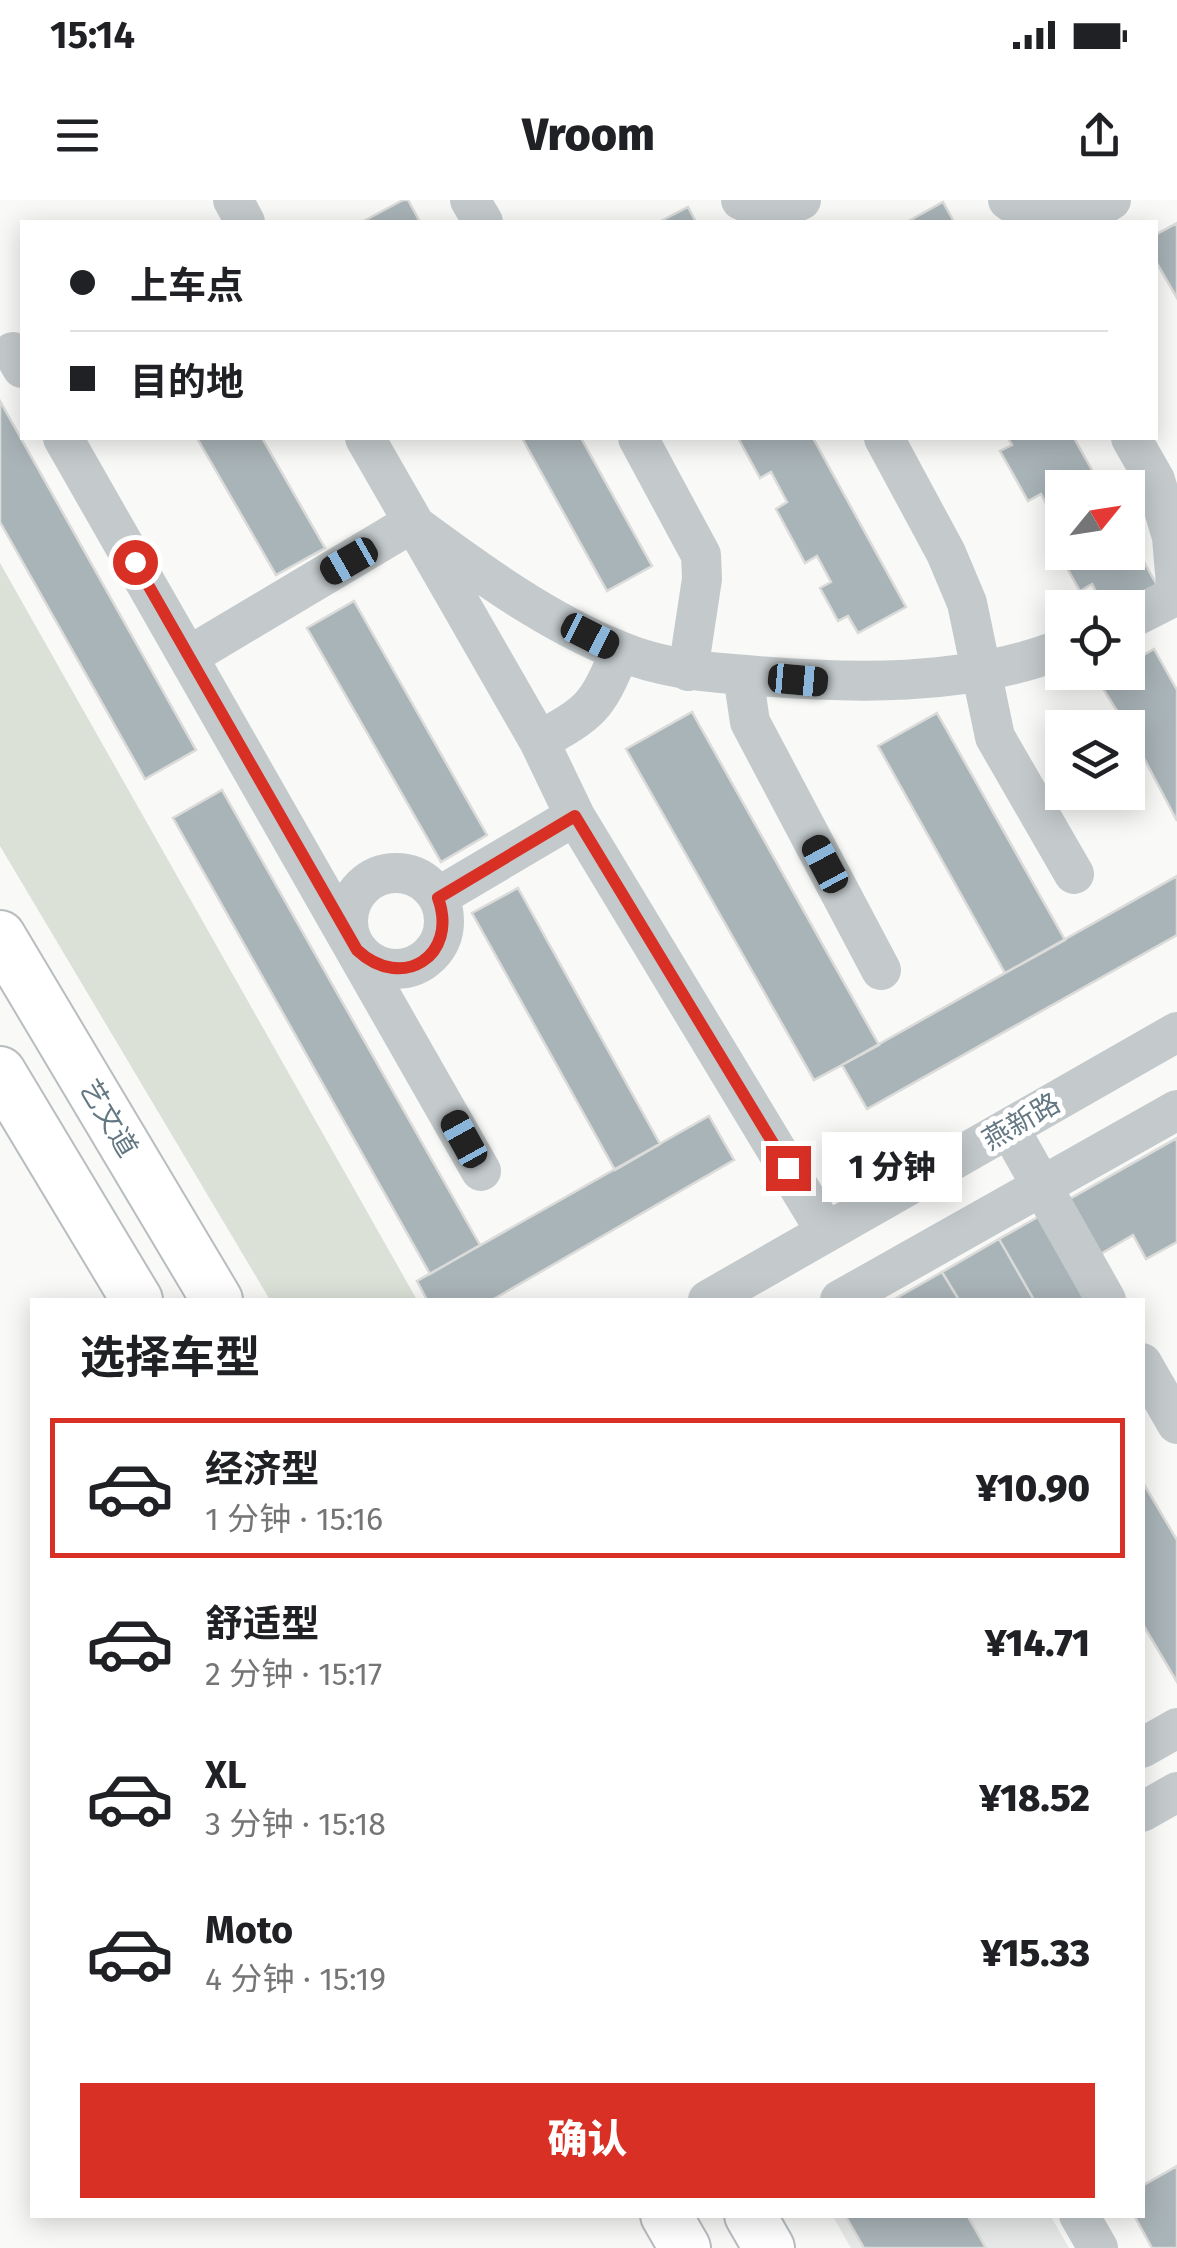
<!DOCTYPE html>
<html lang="zh">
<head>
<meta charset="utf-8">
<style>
  :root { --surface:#fff; --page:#f2f2f2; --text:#202124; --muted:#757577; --line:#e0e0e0; --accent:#d93025 }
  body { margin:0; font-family:"Fira Sans","Noto Sans SC",sans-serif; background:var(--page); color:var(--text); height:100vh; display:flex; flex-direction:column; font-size:38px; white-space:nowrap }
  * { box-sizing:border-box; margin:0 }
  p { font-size:32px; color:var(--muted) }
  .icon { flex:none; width:55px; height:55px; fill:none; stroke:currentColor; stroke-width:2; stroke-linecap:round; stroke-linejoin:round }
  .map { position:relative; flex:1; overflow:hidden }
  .details { position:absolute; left:30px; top:1098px; width:1115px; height:920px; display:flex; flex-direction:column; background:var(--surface); border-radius:0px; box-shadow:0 5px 25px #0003 }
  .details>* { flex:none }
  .banner { position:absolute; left:20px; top:20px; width:1138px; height:220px; border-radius:0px; box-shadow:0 5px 25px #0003; display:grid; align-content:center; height:220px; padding:0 50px; background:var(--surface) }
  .needle { width:65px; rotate:60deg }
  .fabs { position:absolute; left:1045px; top:270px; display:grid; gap:20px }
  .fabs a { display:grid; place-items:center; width:100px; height:100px; border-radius:0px; background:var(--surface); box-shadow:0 5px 25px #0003; font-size:50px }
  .end { position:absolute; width:45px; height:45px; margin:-22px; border:12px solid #d93025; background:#fff; box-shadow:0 0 0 5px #fff }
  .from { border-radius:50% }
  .bubble { position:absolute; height:70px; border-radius:0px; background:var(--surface); box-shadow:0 5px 25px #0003; font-size:32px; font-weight:800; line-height:70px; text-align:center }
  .car { position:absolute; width:30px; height:60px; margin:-30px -15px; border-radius:12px; box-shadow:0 0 8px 2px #0007; background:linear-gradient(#222 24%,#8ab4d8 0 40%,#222 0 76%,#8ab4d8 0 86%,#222 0) }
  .banner b { display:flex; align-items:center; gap:35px; height:95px; font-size:38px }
  .banner b+b { border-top:2px solid var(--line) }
  .banner i { width:25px; height:25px; background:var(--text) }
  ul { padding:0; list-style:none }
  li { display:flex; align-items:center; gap:30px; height:140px; margin:0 20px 15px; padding:0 30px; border:5px solid transparent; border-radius:0px }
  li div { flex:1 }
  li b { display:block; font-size:38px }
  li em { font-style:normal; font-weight:800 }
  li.on { border-color:var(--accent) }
  li>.icon { width:90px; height:90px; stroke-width:1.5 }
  h2 { padding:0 50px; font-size:45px; line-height:120px }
  .action { display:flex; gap:20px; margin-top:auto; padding:20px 50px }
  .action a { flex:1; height:115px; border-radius:0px; background:var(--accent); color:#fff; font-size:40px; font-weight:800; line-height:115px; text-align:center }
  .status { display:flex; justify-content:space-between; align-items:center; height:70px; padding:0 50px; background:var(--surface); direction:ltr }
  .status svg { height:28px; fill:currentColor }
  header { display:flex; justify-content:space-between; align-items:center; height:130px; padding:0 50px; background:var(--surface); font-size:45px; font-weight:800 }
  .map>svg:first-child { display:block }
</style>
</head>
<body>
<div class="status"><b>15:14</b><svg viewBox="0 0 49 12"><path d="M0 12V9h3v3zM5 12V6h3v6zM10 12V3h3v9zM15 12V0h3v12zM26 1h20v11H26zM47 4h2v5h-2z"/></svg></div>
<header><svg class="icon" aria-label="menu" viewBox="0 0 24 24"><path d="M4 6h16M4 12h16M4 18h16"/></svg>Vroom<svg class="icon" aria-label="share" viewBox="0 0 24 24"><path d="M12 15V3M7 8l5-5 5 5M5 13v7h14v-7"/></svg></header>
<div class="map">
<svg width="1177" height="2048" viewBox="0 0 1177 2048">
  <rect width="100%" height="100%" fill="#f9f9f7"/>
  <path fill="#e7e9e8" d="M832 2015H1050L1069 2048H851Z"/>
  <path fill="#dbe1d7" d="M0 363 417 1100H270L0 646Z"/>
  <path fill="#a9b4b8" stroke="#dbdbd9" stroke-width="2.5" d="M403 0H408L420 22H362Z
    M943 2 954 22H907Z
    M688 7 696 22H659Z
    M1177 23V98L1155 60V35Z
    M0 201 196 550 145 579 0 322Z
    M197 238H262L325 348 276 375Z
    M522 238H581L652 366 607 391Z
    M738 238H813L906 407 858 433 848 416 838 421 820 388 831 382 817 356 805 363 776 309 787 302 771 272 760 278Z
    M1008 238H1074L1102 288H1062V334L1041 294 1028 301 1000 251 1012 245Z
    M1128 333 1158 387 1122 408H1105L1092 384 1080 391 1054 345 1062 340V352H1128Z
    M354 401 487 635 441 662 307 428Z
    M1154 449 1177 490V621L1128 528 1098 481 1113 472H1128V464Z
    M692 512 879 845 814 880 626 549Z
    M937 513 1065 740 1005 773 878 546Z
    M222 590 480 1045 430 1074 173 618Z
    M1177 676V735L867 909 842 865Z
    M518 688 660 944 615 970 472 713Z
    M709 916 734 960 492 1100H427L417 1081Z
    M1177 938V1042L1146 1059 1133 1035 1072 1071 1089 1100H1034L999 1039Z
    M999 1039 1034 1100H959L942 1072Z
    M942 1072 959 1100H893Z
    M1142 1281 1177 1340V1482L1142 1423Z
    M1177 1966V2048H1152L1135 2017 1142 2015V1986Z
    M845 2015H967L986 2048H864Z"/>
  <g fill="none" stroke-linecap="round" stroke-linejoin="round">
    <g stroke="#b8bdc0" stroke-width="54">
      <path id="major" d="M0 736 217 1100
        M0 872 137 1100
        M666 2015 685 2048
        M750 2015 769 2048"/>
    </g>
    <path stroke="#c4cacc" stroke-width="40" d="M233 0 245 22
      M470 0 483 22
      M741 0C762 10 779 10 801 0
      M1008 0C1026 15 1058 21 1081 15 1091 13 1102 5 1111 0
      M13 152 22 168
      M63 238 481 971
      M365 238 539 541 575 616 826 1032
      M638 238 701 355 702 379 688 471
      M884 238 946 353 967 403 995 537 1074 674
      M1131 238 1155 280 1172 337 1177 397
      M1128 420 1177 395
      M189 456 412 323C477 371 545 421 620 451 660 468 703 472 746 475 851 484 963 487 1062 449
      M743 475 750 522 881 770
      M539 541C591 512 597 508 620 451
      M348 721a48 48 0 1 1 96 0a48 48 0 1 1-96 0Z
      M438 697 575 616
      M1009 928 1106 1100
      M708 1100 1177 832
      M840 1100 1177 910
      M1142 1163 1177 1224
      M1142 1548 1177 1528
      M1142 1612 1177 1592
      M1079 2015 1098 2048"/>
    <use href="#major" stroke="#fff" stroke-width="50"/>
  </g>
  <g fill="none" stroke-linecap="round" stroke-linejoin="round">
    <path stroke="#d93025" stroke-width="12" d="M135 362 357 750C402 792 459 756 438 698L575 616 788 968"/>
  </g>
  <g text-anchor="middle" stroke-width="10" stroke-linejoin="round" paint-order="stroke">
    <g font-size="28" fill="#637882" stroke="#fff">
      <text transform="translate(109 918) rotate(59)" y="10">艺文道</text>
      <text transform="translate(1021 921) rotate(-30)" y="10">燕新路</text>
    </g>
  </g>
</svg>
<div class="fabs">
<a><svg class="needle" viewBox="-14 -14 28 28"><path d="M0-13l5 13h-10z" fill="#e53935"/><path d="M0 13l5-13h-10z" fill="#757577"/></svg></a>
<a><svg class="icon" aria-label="locate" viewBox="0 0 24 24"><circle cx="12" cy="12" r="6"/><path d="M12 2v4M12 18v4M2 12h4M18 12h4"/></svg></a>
<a><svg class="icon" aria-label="layers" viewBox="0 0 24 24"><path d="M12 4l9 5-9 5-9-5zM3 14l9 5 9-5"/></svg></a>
</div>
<i class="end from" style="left:135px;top:362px"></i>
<i class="end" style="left:788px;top:968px"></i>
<div class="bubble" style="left:822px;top:932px;width:140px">1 分钟</div>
<i class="car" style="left:349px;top:361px;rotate:240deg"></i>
<i class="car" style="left:590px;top:436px;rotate:117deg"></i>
<i class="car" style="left:798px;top:480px;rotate:95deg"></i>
<i class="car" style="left:825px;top:664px;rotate:332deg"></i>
<i class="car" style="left:464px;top:939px;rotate:331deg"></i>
<div class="banner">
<b><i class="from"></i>上车点</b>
<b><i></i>目的地</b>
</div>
<section class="details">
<h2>选择车型</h2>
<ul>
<li class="on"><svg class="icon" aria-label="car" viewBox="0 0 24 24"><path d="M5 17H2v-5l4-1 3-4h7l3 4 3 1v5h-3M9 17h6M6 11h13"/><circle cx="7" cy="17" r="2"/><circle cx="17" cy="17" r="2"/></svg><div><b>经济型</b><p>1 分钟 · 15:16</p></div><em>¥10.90</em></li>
<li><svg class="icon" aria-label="car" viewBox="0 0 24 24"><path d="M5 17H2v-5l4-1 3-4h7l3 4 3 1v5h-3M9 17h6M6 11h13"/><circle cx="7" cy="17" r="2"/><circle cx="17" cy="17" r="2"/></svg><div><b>舒适型</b><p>2 分钟 · 15:17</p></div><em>¥14.71</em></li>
<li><svg class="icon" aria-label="car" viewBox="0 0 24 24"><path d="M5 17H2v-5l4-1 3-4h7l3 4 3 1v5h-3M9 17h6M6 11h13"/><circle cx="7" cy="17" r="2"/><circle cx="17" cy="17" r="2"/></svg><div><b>XL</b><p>3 分钟 · 15:18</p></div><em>¥18.52</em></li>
<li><svg class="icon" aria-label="car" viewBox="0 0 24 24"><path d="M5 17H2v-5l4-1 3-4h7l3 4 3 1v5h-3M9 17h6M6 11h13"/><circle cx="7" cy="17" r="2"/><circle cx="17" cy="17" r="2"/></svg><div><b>Moto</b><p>4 分钟 · 15:19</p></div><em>¥15.33</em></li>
</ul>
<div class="action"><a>确认</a></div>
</section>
</div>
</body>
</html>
